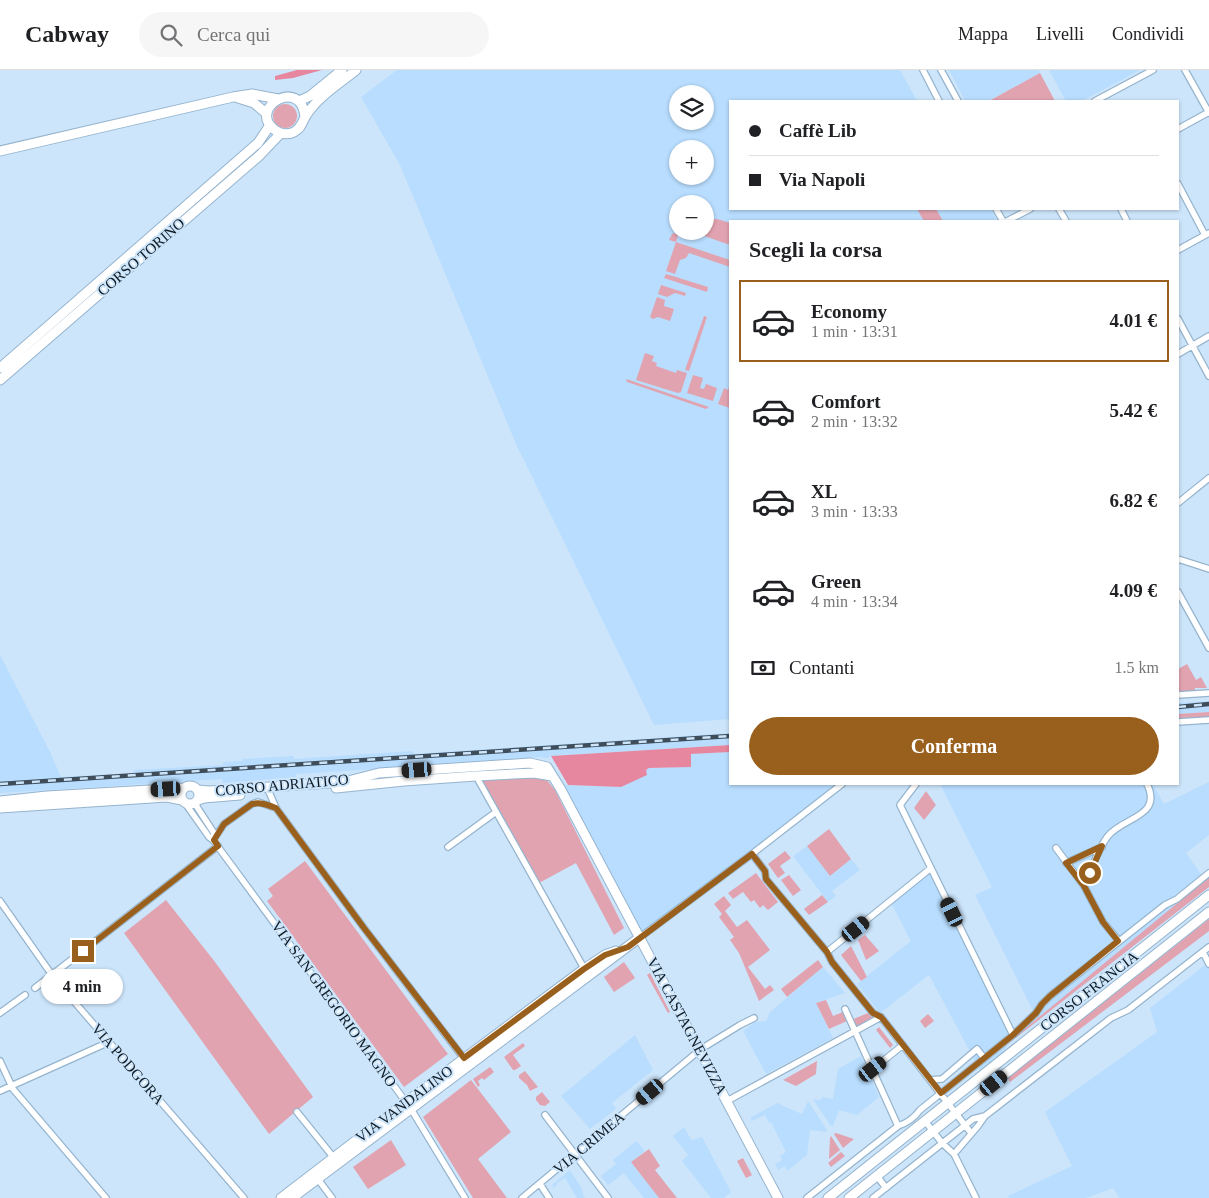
<!DOCTYPE html>
<html lang="it">
<head>
<meta charset="utf-8">
<style>
  :root { --surface:#fff; --page:#f6f6f6; --text:#202124; --muted:#757577; --line:#e0e0e0; --accent:#99601d }
  body { margin:0; font-family:"Times New Roman",serif; background:var(--page); color:var(--text); height:100vh; display:flex; flex-direction:column; font-size:19px; white-space:nowrap }
  * { box-sizing:border-box; margin:0 }
  p { font-size:16px; color:var(--muted) }
  .icon { flex:none; width:28px; height:28px; fill:none; stroke:currentColor; stroke-width:2; stroke-linecap:round; stroke-linejoin:round }
  .map { position:relative; flex:1; overflow:hidden }
  .sheet { position:absolute; left:729px; top:150px; width:450px; height:565px; display:flex; flex-direction:column; background:var(--surface); border-radius:0px; box-shadow:0 1px 4px #0004 }
  .sheet>* { flex:none }
  .guide { position:absolute; left:729px; top:30px; width:450px; height:110px; border-radius:0px; box-shadow:0 1px 4px #0004; display:grid; align-content:center; height:110px; padding:0 20px; background:var(--surface) }
  .tools { position:absolute; left:669px; top:15px; display:grid; gap:10px }
  .tools a { display:grid; place-items:center; width:45px; height:45px; border-radius:50%; background:var(--surface); box-shadow:0 1px 4px #0004; font-size:25px }
  .end { position:absolute; width:22px; height:22px; margin:-11px; border:6px solid #99601d; background:#fff; box-shadow:0 0 0 2px #fff }
  .from { border-radius:50% }
  .bubble { position:absolute; height:35px; border-radius:18px; background:var(--surface); box-shadow:0 1px 4px #0004; font-size:16px; font-weight:700; line-height:35px; text-align:center }
  .car { position:absolute; width:15px; height:30px; margin:-15px -8px; border-radius:6px; box-shadow:0 0 4px 1px #0007; background:linear-gradient(#222 24%,#8ab4d8 0 40%,#222 0 76%,#8ab4d8 0 86%,#222 0) }
  .guide b { display:flex; align-items:center; gap:18px; height:48px; font-size:19px }
  .guide b+b { border-top:1px solid var(--line) }
  .guide i { width:12px; height:12px; background:var(--text) }
  ul { padding:0; list-style:none }
  li { display:flex; align-items:center; gap:15px; height:82px; margin:0 10px 8px; padding:0 10px; border:2px solid transparent; border-radius:0px }
  li div { flex:1 }
  li b { display:block; font-size:19px }
  li em { font-style:normal; font-weight:700 }
  li.current { border-color:var(--accent) }
  li>.icon { width:45px; height:45px; stroke-width:1.5 }
  h2 { padding:0 20px; font-size:22px; line-height:60px }
  .pay { display:flex; align-items:center; gap:12px; height:55px; padding:0 20px; font-size:19px }
  .pay p { margin-inline-start:auto }
  .cta { display:flex; gap:10px; margin-top:auto; padding:10px 20px }
  .cta a { flex:1; height:58px; border-radius:30px; background:var(--accent); color:#fff; font-size:20px; font-weight:700; line-height:58px; text-align:center }
  header { display:flex; align-items:center; gap:30px; box-sizing:border-box; height:70px; padding:0 25px; background:var(--surface); border-bottom:1px solid var(--line) }
  header strong { font-size:24px }
  nav { display:flex; gap:28px; margin-inline-start:auto; font-size:18px }
  .search { width:350px; height:45px; background:var(--page); display:flex; align-items:center; gap:12px; box-sizing:border-box; padding:0 18px; border-radius:28px; color:var(--muted); font-size:19px }
  .map>svg:first-child { display:block }
</style>
</head>
<body>
<header>
<strong>Cabway</strong>
<div class="search"><svg class="icon" aria-label="search" viewBox="0 0 24 24"><circle cx="10" cy="10" r="6"/><path d="M15 15l6 6"/></svg>Cerca qui</div>
<nav><a>Mappa</a><a>Livelli</a><a>Condividi</a></nav>
</header>
<div class="map">
<svg width="1209" height="1128" viewBox="0 0 1209 1128">
  <rect width="100%" height="100%" fill="#cce5fb"/>
  <path fill="#b8ddfe" fill-rule="evenodd" d="M397 0H900L917 31H730V139H991L997 151H730V649L654 655 516 374 400 95 361 27ZM678 24H705V51H678ZM678 79H705V106H678ZM678 134H705V161H678Z
    M949 0H1039L1040 3 988 31H965Z
    M1049 0H1140L1082 31H1066Z
    M0 585 50 682 61 707 133 703 134 700 223 695V692L242 691V689L294 686V689L412 681 414 684 730 663V675L549 686V688H542L541 687 414 695 408 697 296 704V707L223 713 222 709 0 723Z
    M1209 631V642L1178 644V633Z
    M730 682V714H839L750 783 639 866 563 715 621 717 649 698 691 697V684Z
    M1209 712V765L1186 783 1201 804 1203 813 1037 949 975 825 992 817 940 714H1153L1164 734Z
    M807 776 830 806 851 789 860 800 832 821 836 826 828 832 793 786Z
    M931 801 933 810 1013 968 1005 976H1007L998 991 982 1004 929 905 880 943 857 914 911 871 891 833Z
    M1209 892V1128H1120L1113 1118 1086 1128H1009L1008 1126 1072 1096 1045 1042 1157 962 1150 938Z
    M823 897 845 923 816 933 833 968 766 1004 743 961 755 952 766 951 770 942Z
    M635 965 653 1000 612 1033 616 1039 590 1059 561 1026Z
    M861 986 879 1027 857 1045 839 1040 833 1056 830 1055 813 1029 821 1030 822 1027 833 1029 838 999Z
    M808 1031 827 1060 826 1062 810 1060 807 1085 787 1101 785 1096 778 1100 775 1094 782 1090 780 1086 786 1082 771 1052 769 1053 765 1045 752 1051 750 1048 777 1033 802 1044Z
    M684 1057 691 1070 702 1067 731 1122 724 1128H711L682 1091 688 1085 673 1066Z
    M636 1071 645 1081 631 1092 659 1128H644L624 1103 608 1115 601 1106 616 1094 613 1090Z
    M570 1100 582 1119 583 1125 585 1128H577L565 1108 557 1113V1115L553 1118 552 1115Z"/>
  <path fill="#e2a3b0" d="M1040 3 1055 31H989Z
    M273 46a12 12 0 1 1 24 0a12 12 0 1 1-24 0Z
    M917 139H936L943 151H924Z
    M717 149 730 153V175L690 161H705V150Z
    M674 163 678 165 676 172 730 190V197L689 183 686 188 680 190 675 204 666 201 676 172 669 170 672 164Z
    M666 204 708 217 707 222 664 208Z
    M661 215 686 223 685 226 675 223 667 227 658 224Z
    M657 227 665 230 664 236 674 239 670 251 658 247 653 249 650 247Z
    M704 246 707 247 689 301 685 300Z
    M645 283 654 286 652 291 657 293 656 296 676 303 677 300 687 303 681 322 678 323 636 310Z
    M693 305 703 308 700 318 704 319 706 314 717 318 713 331 687 323Z
    M626 309 709 337 706 339 636 315 627 312Z
    M730 313V338L718 334 724 318 728 320Z
    M1187 594 1196 610 1201 607 1207 618H1195V621L1178 622V599Z
    M1209 642V647L1178 648V644Z
    M539 706 546 709 555 720 624 858 614 865 576 793 539 813 481 710Z
    M926 721 936 735 924 750 914 738Z
    M829 759 851 789 830 806 807 776Z
    M785 781 791 788 780 796 785 803 778 808 768 794Z
    M305 791 448 984 404 1017 267 831 273 826 268 819Z
    M756 803 778 832 768 840 763 835 760 838 754 830 751 832 743 822 733 829 728 823Z
    M789 805 801 820 793 826 781 810Z
    M1209 807V817L1004 977 1016 966Z
    M822 825 828 832 809 845 804 839Z
    M724 826 731 835 725 841 737 857 747 850 770 880 748 897 765 919 770 915 774 920 759 931 739 883 730 870 734 867 719 847 722 844 714 834Z
    M166 830 215 892 313 1027 269 1064 124 863Z
    M1209 849V861L1010 1012 1008 1008Z
    M865 865 879 881 866 890 858 870Z
    M851 876 867 907 861 911 841 885Z
    M818 890 823 897 787 927 781 919Z
    M624 892 635 908 614 922 604 907Z
    M650 903 670 942 668 943 647 905Z
    M826 930 833 946 843 942 847 951 829 959 816 933Z
    M868 943 873 949 855 959 851 950Z
    M928 944 934 951 925 958 920 951Z
    M879 957 893 975 890 978 876 960Z
    M523 973 525 976 513 985 521 996 515 1000H513L504 987Z
    M817 991 816 1004 796 1016 783 1010Z
    M490 997 494 1002 484 1010 482 1008 478 1011 480 1015 478 1017 473 1009Z
    M525 1001 538 1017 530 1021 527 1015 519 1008V1005Z
    M471 1010 511 1062 478 1089 507 1128H473L423 1047Z
    M542 1022 550 1032 545 1036 540 1035 536 1030V1027Z
    M836 1063 854 1069 843 1078 834 1064Z
    M831 1066 840 1080 829 1089 830 1068Z
    M391 1070 406 1095 368 1119 353 1097Z
    M649 1079 660 1096 655 1100 677 1128H659L631 1092Z
    M841 1082 845 1086 831 1097 828 1093Z
    M743 1088 752 1105 746 1108 737 1091Z"/>
  <path fill="#e7879f" d="M297 0H322L293 8 275 10V6Z
    M730 675V682L691 684V697L649 698 646 700 647 705 621 717 568 715 551 686Z"/>
  <g fill="none" stroke-linecap="round" stroke-linejoin="round">
    <g stroke="#95b4ce" stroke-width="8">
      <path id="street" d="M923 0 939 31
        M941 0 958 31
        M1185 0 1209 43
        M1095 31 1153 0
        M1178 59 1209 42
        M1178 114 1205 165
        M996 139 1003 151
        M1059 139 1066 151
        M1121 139 1127 151
        M1007 151 1030 139
        M1178 180 1209 163
        M1178 249 1209 306
        M1178 284 1209 266
        M1178 433 1209 408
        M1178 489 1209 499
        M1178 522 1209 578
        M1178 625 1209 623
        M1178 652 1209 650
        M476 706 585 900
        M916 714 900 735 1013 965
        M269 722 276 738 364 858 465 990
        M185 733 209 767 213 770 214 763 197 737 196 732
        M276 738 258 732 252 734 224 754 213 770 411 1039 465 1128
        M448 777 496 742
        M1056 778 1084 816 1103 852 1119 871
        M752 784 765 801 766 809 827 882 832 892 873 943 881 947 971 1063
        M1066 793 1102 777
        M1084 816C1090 802 1099 777 1108 766 1123 747 1163 747 1147 714
        M0 831 52 905 71 928 244 1128
        M639 868 752 784 842 714
        M827 882 931 798
        M1203 882 1209 894
        M35 918 218 776
        M845 939 898 1056
        M0 943 25 925
        M0 991 13 1019 106 1128
        M873 999 903 975
        M930 1010 942 1009 977 979 984 988
        M0 1021 109 972
        M727 1031 881 947
        M297 1042 334 1088
        M545 1045 608 1128
        M925 1051 942 1073 954 1084 976 1128
        M954 1084 978 1056 985 1046
        M877 1106 886 1118
        M317 1108 332 1128
        M540 1114 549 1128
        M522 1128 701 979 740 955 754 948
        M807 1128 898 1056C907 1053 915 1047 920 1040L1013 965 1036 943 1042 934 1050 926 1165 835 1177 829 1209 803
        M873 1128 973 1049 985 1046 1111 948 1128 940 1209 877"/>
    </g>
    <g stroke="#95b4ce" stroke-width="11">
      <path id="secondary" d="M238 28 254 33 267 44
        M299 31 310 26 342 0
        M305 47C301 5 246 39 275 60 280 64 288 65 294 62 302 58 302 51 307 44 319 26 339 14 356 0
        M0 81 233 27 252 24 278 29
        M0 298 258 73 270 55
        M0 310 260 85 281 63
        M181 725a9 9 0 1 1 18 0a9 9 0 1 1-18 0Z
        M336 718 404 711 476 706 534 703 552 706
        M198 720 209 721 344 712 379 703 530 693 547 697 560 718 778 1128
        M198 730 204 728 240 725
        M0 731 47 726 184 718
        M0 738 167 727 182 730
        M281 1128 406 1032 584 899 605 885 616 881
        M292 1128 639 868"/>
    </g>
    <g stroke="#95b4ce" stroke-width="11">
      <path id="primary" d="M828 1128 1209 825
        M849 1128 1209 842"/>
    </g>
    <use href="#street" stroke="#fff" stroke-width="5.5"/>
    <use href="#secondary" stroke="#fff" stroke-width="9"/>
    <use href="#primary" stroke="#fff" stroke-width="9"/>
    <g stroke="#3e4d59" stroke-width="4.5">
      <path id="rail" d="M1178 637 1209 634
        M0 714 730 666"/>
    </g>
    <use href="#rail" stroke="#cce5fb" stroke-width="2.5" stroke-dasharray="8" stroke-linecap="butt"/>
  </g>
  <g fill="none" stroke-linecap="round" stroke-linejoin="round">
    <path stroke="#99601d" stroke-width="6" d="M83 881 218 776 214 770 224 754 252 734C261 732 268 735 276 738L364 858 464 988 584 899 605 885 628 877 752 784 765 801 766 809 827 882 832 892 873 943 881 947 941 1023 1013 965 1036 943 1042 934 1050 926 1118 871 1103 852 1084 816 1066 793 1102 776 1090 803"/>
  </g>
  <g text-anchor="middle" stroke-width="4" stroke-linejoin="round" paint-order="stroke">
    <g font-size="15" fill="#0f1b24" stroke="#cce5fb">
      <text transform="translate(141 187) rotate(-41)" y="5">CORSO TORINO</text>
      <text transform="translate(282 715) rotate(-5)" y="5">CORSO ADRIATICO</text>
      <text transform="translate(1089 921) rotate(-38)" y="5">CORSO FRANCIA</text>
      <text transform="translate(334 934) rotate(54)" y="5">VIA SAN GREGORIO MAGNO</text>
      <text transform="translate(687 956) rotate(62)" y="5">VIA CASTAGNEVIZZA</text>
      <text transform="translate(128 994) rotate(49)" y="5">VIA PODGORA</text>
      <text transform="translate(404 1034) rotate(-37)" y="5">VIA VANDALINO</text>
      <text transform="translate(589 1073) rotate(-40)" y="5">VIA CRIMEA</text>
    </g>
  </g>
</svg>
<div class="tools">
<a><svg class="icon" aria-label="layers" viewBox="0 0 24 24"><path d="M12 4l9 5-9 5-9-5zM3 14l9 5 9-5"/></svg></a>
<a>+</a>
<a>−</a>
</div>
<i class="end from" style="left:1090px;top:803px"></i>
<i class="end" style="left:83px;top:881px"></i>
<div class="bubble" style="left:41px;top:899px;width:82px">4 min</div>
<i class="car" style="left:417px;top:700px;rotate:266deg"></i>
<i class="car" style="left:166px;top:719px;rotate:267deg"></i>
<i class="car" style="left:952px;top:842px;rotate:334deg"></i>
<i class="car" style="left:856px;top:859px;rotate:51deg"></i>
<i class="car" style="left:873px;top:999px;rotate:52deg"></i>
<i class="car" style="left:994px;top:1013px;rotate:51deg"></i>
<i class="car" style="left:650px;top:1022px;rotate:230deg"></i>
<div class="guide">
<b><i class="from"></i>Caffè Lib</b>
<b><i></i>Via Napoli</b>
</div>
<section class="sheet">
<h2>Scegli la corsa</h2>
<ul>
<li class="current"><svg class="icon" aria-label="car" viewBox="0 0 24 24"><path d="M5 17H2v-5l4-1 3-4h7l3 4 3 1v5h-3M9 17h6M6 11h13"/><circle cx="7" cy="17" r="2"/><circle cx="17" cy="17" r="2"/></svg><div><b>Economy</b><p>1 min · 13:31</p></div><em>4.01 €</em></li>
<li><svg class="icon" aria-label="car" viewBox="0 0 24 24"><path d="M5 17H2v-5l4-1 3-4h7l3 4 3 1v5h-3M9 17h6M6 11h13"/><circle cx="7" cy="17" r="2"/><circle cx="17" cy="17" r="2"/></svg><div><b>Comfort</b><p>2 min · 13:32</p></div><em>5.42 €</em></li>
<li><svg class="icon" aria-label="car" viewBox="0 0 24 24"><path d="M5 17H2v-5l4-1 3-4h7l3 4 3 1v5h-3M9 17h6M6 11h13"/><circle cx="7" cy="17" r="2"/><circle cx="17" cy="17" r="2"/></svg><div><b>XL</b><p>3 min · 13:33</p></div><em>6.82 €</em></li>
<li><svg class="icon" aria-label="car" viewBox="0 0 24 24"><path d="M5 17H2v-5l4-1 3-4h7l3 4 3 1v5h-3M9 17h6M6 11h13"/><circle cx="7" cy="17" r="2"/><circle cx="17" cy="17" r="2"/></svg><div><b>Green</b><p>4 min · 13:34</p></div><em>4.09 €</em></li>
</ul>
<div class="pay"><svg class="icon" aria-label="cash" viewBox="0 0 24 24"><path d="M3 7h18v10H3z"/><circle cx="12" cy="12" r="2"/></svg>Contanti<p>1.5 km</p></div>
<div class="cta"><a>Conferma</a></div>
</section>
</div>
</body>
</html>
